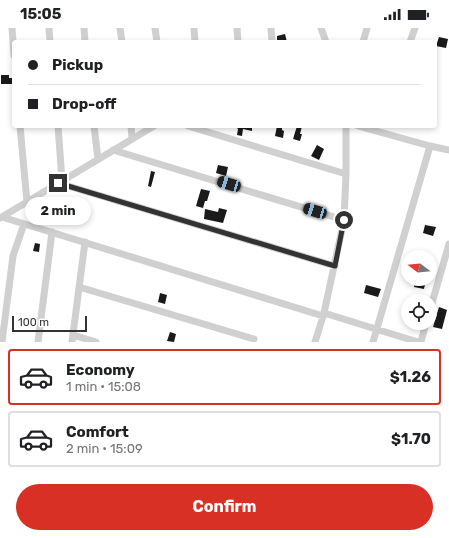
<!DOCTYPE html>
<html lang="en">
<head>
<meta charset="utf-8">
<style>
  :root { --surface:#fff; --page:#f2f2f2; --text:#202124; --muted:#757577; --line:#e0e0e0; --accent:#d93025 }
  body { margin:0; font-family:Rubik,sans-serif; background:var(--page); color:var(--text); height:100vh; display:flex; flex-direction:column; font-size:15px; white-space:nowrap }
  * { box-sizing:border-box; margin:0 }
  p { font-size:13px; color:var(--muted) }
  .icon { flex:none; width:22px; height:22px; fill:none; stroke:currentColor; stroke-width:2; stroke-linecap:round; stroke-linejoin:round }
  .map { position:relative; height:314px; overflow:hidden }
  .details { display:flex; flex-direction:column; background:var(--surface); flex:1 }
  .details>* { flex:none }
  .hud { position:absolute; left:12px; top:12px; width:425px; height:88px; border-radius:4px; box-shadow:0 2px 6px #0003; display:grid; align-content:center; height:88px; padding:0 16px; background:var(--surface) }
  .needle { width:26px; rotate:286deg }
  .fabs { position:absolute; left:401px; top:222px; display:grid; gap:8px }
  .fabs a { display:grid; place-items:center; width:36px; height:36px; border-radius:50%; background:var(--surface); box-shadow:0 2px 6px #0003; font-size:20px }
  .scale { position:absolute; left:12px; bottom:10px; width:75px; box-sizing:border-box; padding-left:4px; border:2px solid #333; border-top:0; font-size:11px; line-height:14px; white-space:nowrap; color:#333; -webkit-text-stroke:3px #fff; paint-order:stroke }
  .end { position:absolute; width:18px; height:18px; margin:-9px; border:5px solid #333; background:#fff; box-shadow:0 0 0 2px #fff }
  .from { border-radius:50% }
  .bubble { position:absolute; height:28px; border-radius:14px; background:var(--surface); box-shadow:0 2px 6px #0003; font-size:13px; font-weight:700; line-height:28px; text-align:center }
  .car { position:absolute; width:12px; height:24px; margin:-12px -6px; border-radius:5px; box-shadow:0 0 3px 1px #0007; background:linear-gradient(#222 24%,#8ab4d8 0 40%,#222 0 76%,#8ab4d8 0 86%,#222 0) }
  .hud b { display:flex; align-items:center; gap:14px; height:38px; font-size:15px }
  .hud b+b { border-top:1px solid var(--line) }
  .hud i { width:10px; height:10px; background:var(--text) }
  ul { padding:7px 0 0; list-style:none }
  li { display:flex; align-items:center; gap:12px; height:56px; margin:0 8px 6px; padding:0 8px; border:2px solid var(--line); border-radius:4px }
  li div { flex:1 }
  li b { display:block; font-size:15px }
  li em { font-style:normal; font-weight:700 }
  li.current { border-color:var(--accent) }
  li>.icon { width:36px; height:36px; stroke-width:1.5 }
  .cta { display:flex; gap:8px; margin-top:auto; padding:8px 16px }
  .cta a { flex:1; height:46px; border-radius:24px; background:var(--accent); color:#fff; font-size:16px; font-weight:700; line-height:46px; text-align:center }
  .status { display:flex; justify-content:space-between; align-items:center; height:28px; padding:0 20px; background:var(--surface); direction:ltr }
  .status svg { height:11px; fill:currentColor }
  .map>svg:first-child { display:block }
</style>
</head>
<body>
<div class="status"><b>15:05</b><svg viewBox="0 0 49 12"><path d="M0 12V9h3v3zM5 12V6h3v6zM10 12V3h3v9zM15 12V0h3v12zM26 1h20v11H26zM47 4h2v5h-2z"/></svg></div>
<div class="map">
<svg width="449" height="314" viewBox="0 0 449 314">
  <rect width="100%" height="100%" fill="#fff"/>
  <path fill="#1a1a1a" d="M285 6 287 14H277V8Z
    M439 9 448 11 446 20 436 18Z
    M1 47H9V50H12V56H1Z
    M237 98H252V103L243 101 242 108 237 107 238 101 237 100Z
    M277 98H282V102L284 103 283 110 275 108Z
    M297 98H302L300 106H302L300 113 293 111Z
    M317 117 324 121 319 132 311 128Z
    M218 137 228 139 226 148 216 145Z
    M151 143 155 144 151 159 148 158Z
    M201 161 210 163 207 173H205L203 180 196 178Z
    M219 180 227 182 223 195 204 191 205 181 218 184Z
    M425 197 436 199 433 208 423 205Z
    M35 215 40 216 39 224 33 223Z
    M415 253 425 256 424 261 414 259Z
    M366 257 381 261 378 269 364 265Z
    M160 265 167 267 165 276 158 274Z
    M439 279 447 282 442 301 433 299Z
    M170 304 176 306 174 314 167 313Z"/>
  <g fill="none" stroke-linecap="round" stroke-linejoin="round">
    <path stroke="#d0d0d0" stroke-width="7" d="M12 0 14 27
      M49 0 50 14
      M84 0 85 14
      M120 0 122 14
      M155 0 157 14
      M194 0 195 14
      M237 0 238 14
      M271 0 272 14
      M321 0 326 14
      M363 14 367 0
      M410 14 415 0
      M20 98 27 174
      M58 98 62 152
      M94 98 98 131
      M131 98 132 110
      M188 98 346 146
      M358 98 430 118 449 122
      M113 122 344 192
      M58 155 335 238
      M2 189 323 288
      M0 190 154 98
      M79 259 254 311
      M430 282 449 216
      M324 285 418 314
      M73 307 96 314
      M2 314 13 228 24 196
      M38 314 52 204
      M72 314 85 214
      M315 314 324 285 344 192 346 146V98
      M373 314 430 118
      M421 314 426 295"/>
  </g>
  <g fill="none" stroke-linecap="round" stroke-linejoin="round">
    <path stroke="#333" stroke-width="5" d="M58 155 335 238 344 192"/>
  </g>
</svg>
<div class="fabs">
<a><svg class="needle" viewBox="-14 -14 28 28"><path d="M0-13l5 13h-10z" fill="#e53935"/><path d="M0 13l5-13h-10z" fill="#757577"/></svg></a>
<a><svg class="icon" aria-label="locate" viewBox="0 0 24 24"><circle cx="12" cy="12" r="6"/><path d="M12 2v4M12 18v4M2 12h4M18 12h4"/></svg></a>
</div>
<div class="scale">100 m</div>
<i class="end from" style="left:344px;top:192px"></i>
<i class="end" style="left:58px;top:155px"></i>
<div class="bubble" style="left:25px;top:169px;width:66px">2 min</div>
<i class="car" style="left:229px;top:156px;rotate:287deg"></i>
<i class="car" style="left:315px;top:183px;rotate:287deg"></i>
<div class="hud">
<b><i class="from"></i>Pickup</b>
<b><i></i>Drop-off</b>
</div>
</div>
<section class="details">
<ul>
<li class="current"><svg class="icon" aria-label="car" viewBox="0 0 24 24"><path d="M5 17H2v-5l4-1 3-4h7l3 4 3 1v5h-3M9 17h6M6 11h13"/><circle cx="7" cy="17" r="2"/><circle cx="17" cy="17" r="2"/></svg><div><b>Economy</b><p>1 min · 15:08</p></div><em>$1.26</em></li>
<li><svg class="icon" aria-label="car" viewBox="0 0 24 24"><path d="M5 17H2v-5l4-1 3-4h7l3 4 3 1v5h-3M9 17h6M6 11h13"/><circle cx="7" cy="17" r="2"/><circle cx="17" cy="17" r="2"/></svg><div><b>Comfort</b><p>2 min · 15:09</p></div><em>$1.70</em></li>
</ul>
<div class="cta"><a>Confirm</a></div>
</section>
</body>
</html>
